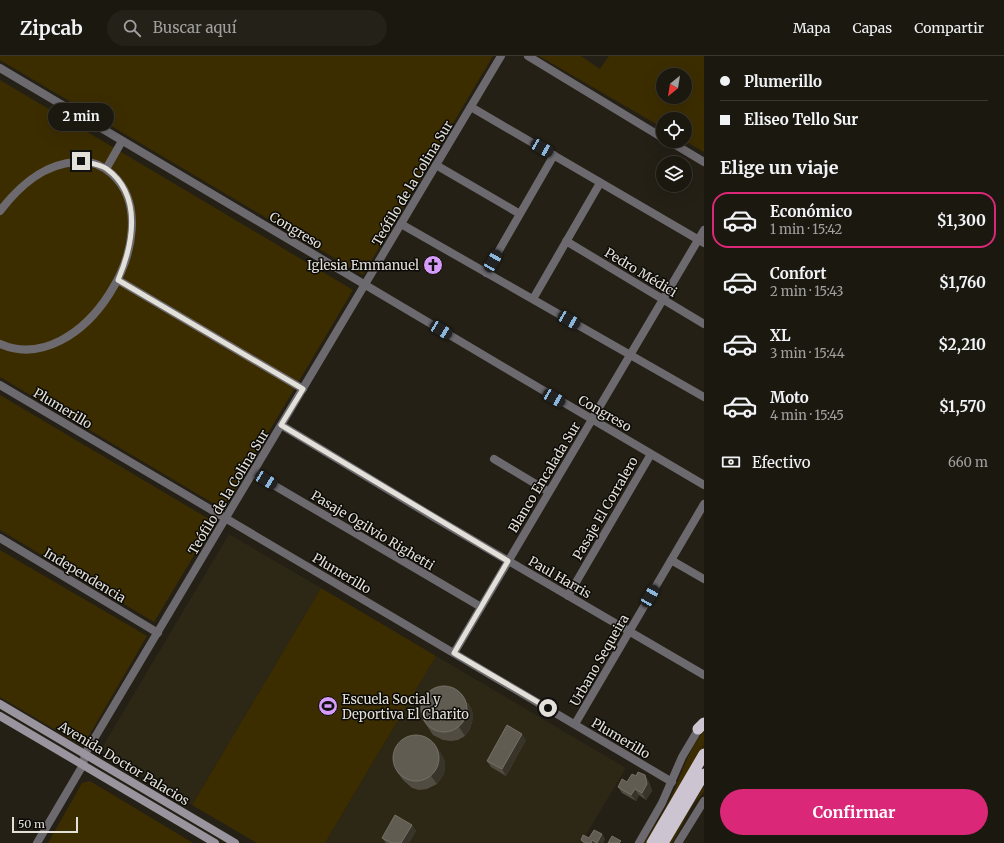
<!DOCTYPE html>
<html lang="es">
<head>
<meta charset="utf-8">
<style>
  :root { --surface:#1b1810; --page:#242119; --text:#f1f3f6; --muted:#a0a09f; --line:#393730; --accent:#db2777 }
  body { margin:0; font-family:Merriweather,serif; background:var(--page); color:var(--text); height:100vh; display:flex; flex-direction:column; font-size:15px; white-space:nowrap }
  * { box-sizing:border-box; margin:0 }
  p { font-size:13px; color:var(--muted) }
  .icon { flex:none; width:22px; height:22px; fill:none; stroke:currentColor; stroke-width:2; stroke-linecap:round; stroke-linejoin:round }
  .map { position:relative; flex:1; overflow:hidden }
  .sheet { display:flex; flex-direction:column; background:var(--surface); width:300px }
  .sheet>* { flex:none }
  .top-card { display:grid; align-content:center; height:88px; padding:0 16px; background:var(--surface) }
  .needle { width:26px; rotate:210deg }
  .buttons { position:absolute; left:656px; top:12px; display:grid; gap:8px }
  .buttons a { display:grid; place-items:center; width:36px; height:36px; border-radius:50%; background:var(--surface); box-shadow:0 4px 16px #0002,0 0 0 1px var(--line); font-size:20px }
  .scale { position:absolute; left:12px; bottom:10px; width:66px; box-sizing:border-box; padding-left:4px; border:2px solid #e2e0d9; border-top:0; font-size:11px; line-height:14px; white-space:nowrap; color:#e2e0d9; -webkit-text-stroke:3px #0b0a06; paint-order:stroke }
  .end { position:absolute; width:18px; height:18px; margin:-9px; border:5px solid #e2e0d9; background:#111; box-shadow:0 0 0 2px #111 }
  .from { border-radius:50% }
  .bubble { position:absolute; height:28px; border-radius:14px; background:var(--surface); box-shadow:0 4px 16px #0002,0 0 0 1px var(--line); font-size:13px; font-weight:700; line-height:28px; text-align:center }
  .car { position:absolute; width:12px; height:24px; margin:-12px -6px; border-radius:5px; box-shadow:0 0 3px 1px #0007; background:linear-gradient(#222 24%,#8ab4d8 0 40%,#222 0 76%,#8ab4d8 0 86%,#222 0) }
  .top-card b { display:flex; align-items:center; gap:14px; height:38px; font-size:15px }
  .top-card b+b { border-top:1px solid var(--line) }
  .top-card i { width:10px; height:10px; background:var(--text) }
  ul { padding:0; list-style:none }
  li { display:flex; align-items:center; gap:12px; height:56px; margin:0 8px 6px; padding:0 8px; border:2px solid transparent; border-radius:16px }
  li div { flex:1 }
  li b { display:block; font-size:15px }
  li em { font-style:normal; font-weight:700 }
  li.current { border-color:var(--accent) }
  li>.icon { width:36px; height:36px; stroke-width:1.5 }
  h2 { padding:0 16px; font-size:18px; line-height:48px }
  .pay { display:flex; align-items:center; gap:10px; height:44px; padding:0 16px; font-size:15px }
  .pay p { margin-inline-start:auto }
  .button { display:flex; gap:8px; margin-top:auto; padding:8px 16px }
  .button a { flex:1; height:46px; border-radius:24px; background:var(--accent); color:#fff; font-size:16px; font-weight:700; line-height:46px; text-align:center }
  header { display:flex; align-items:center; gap:24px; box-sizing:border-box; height:56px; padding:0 20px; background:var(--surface); border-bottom:1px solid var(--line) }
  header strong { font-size:19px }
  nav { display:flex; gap:22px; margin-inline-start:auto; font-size:14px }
  .search { width:280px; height:36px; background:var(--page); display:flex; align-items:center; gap:10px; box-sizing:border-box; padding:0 14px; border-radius:22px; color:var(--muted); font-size:15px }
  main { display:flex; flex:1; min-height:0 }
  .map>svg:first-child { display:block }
</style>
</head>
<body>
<header>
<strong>Zipcab</strong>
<div class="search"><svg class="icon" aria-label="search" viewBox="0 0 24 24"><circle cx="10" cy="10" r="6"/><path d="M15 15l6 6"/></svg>Buscar aquí</div>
<nav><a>Mapa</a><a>Capas</a><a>Compartir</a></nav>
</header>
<main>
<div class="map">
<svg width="704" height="787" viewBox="0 0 704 787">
  <rect width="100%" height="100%" fill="#242016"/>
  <path fill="#2d2716" d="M229 478 321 532 192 749 104 697 103 690Z
    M436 600 626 712 581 787H325Z"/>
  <path fill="#3c2d00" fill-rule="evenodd" d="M0 0H493L363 219 0 4Z
    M539 0H581L600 13 609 0H704V96L685 85V63H663V72ZM663 19H685V41H663Z
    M0 24 353 234 223 453 0 321Z
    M0 339 214 466 154 566 0 474Z
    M0 494 147 580 83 690 0 641Z
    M321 532 436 600 325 787H257L192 749Z
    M704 675V689L646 787H644C653 772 663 757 671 741 682 719 687 695 704 675Z
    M90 725 193 787H48L82 727Z
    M704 730V736L693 749 672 787H669Z"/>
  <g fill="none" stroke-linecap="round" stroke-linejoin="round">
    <path stroke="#6d6a6f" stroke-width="8" d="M528 0 663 82
      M0 12 517 319 704 429
      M471 51 704 187
      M669 85 704 106
      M436 109 520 158
      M106 113 122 85
      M0 155C20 129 44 108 76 106 90 104 103 110 112 118 173 174 82 324 0 288
      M401 168 704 341
      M566 185 704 268
      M486 217 554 99
      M118 224 303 333
      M533 243 600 127
      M0 329 672 726
      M281 369 435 462 704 619
      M494 403 549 436
      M253 417 481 551
      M0 482 158 577
      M671 504 704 523
      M568 540 651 398
      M454 597 704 174
      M575 668 704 448
      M37 787 83 709 85 698"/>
    <path stroke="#6d6a6f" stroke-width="8" d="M85 698 501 0
      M639 787 662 747 682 701 701 669
      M678 787 704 745"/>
    <path stroke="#99949d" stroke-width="8" d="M0 648 235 787
      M0 660 215 787"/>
    <path stroke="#ccc4d0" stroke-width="11" d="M698 673 704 667
      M652 787 704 698
      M663 787 704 718"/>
  </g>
  <path fill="#514c41" d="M468 647 472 654 473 662 470 673 465 680 458 684 451 685 443 684 433 679 423 664Z
    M526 684 506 720 491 711 487 705Z
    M440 696 444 703 445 710 444 718 437 728 427 733 419 734 412 732 403 724 397 716Z
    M645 719 649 726 652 735 646 744 639 739 636 745 622 737 618 731 627 726 636 720Z
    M412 769 416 775 409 787H386L382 782Z
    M602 778 605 783 603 787H583L581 784Z"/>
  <path fill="#383429" d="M462 639 472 654 473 662 470 673 465 680 459 671Z
    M522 678 526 684 506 720 502 713Z
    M434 687 440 696 444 703 445 710 444 718 437 728 431 720Z
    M645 719 649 726 652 735 646 744 642 737Z
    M635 733 639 739 636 745 631 739Z
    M412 769 416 775 409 787H401Z
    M602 778 605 783 603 787H597Z
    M592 784 595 787H591Z"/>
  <path fill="#615c52" stroke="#757167" d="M421 653a23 23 0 1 1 46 0a23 23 0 1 1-46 0Z
    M507 669 522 678 502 713 487 705Z
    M393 702a23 23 0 1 1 46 0a23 23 0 1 1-46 0Z
    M638 716 645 719 647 728 642 737 635 733 631 739 618 731 622 723 627 726 632 718 636 720Z
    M395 759 412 769 401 787H392L382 782Z
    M594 774 602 778 597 787 592 784 591 787H586L581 784 583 779 589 782Z
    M612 780 621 785 619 787H608Z"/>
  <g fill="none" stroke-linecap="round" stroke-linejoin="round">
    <path stroke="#e2e0d9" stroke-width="5" d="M81 105C89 107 100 108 107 113 143 140 133 189 118 224L303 333 281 369 508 505 454 597 548 652"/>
  </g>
  <defs>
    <g id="church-disc" transform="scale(1)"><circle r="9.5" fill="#d79bf9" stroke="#0b0a06"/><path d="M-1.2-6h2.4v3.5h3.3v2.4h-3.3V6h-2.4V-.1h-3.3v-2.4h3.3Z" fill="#111"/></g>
    <g id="stadium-disc" transform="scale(1)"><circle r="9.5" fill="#d79bf9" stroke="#0b0a06"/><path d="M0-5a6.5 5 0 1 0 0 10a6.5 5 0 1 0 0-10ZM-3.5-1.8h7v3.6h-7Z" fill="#111"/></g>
  </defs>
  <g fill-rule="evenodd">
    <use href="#church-disc" x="433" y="209"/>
    <use href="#stadium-disc" x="328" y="650"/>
  </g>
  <g text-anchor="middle" stroke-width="3" stroke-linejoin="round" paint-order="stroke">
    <g font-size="13" fill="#e2e0d9" stroke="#0b0a06">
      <text transform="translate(412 127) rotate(-59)" y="5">Teófilo de la Colina Sur</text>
      <text transform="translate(296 174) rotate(31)" y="5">Congreso</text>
      <text transform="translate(641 216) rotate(31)" y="5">Pedro Médici</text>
      <text transform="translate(63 352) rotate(31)" y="5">Plumerillo</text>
      <text transform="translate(605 357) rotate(30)" y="5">Congreso</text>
      <text transform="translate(544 421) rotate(-59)" y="5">Blanco Encalada Sur</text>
      <text transform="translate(228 436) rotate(-59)" y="5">Teófilo de la Colina Sur</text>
      <text transform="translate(605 452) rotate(-60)" y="5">Pasaje El Corralero</text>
      <text transform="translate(373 474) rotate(31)" y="5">Pasaje Ogilvio Righetti</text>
      <text transform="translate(342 517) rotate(31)" y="5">Plumerillo</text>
      <text transform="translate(85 519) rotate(31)" y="5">Independencia</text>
      <text transform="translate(560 521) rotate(30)" y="5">Paul Harris</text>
      <text transform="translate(599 604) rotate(-60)" y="5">Urbano Sequeira</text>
      <text transform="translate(621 682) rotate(31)" y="5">Plumerillo</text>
      <text transform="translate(124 707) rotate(31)" y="5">Avenida Doctor Palacios</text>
    </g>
    <g font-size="13" fill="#e2e0d9" stroke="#0b0a06" text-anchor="end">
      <text x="419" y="214">Iglesia Emmanuel</text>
      <text x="342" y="648" text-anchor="start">Escuela Social y<tspan x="342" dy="15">Deportiva El Charito</tspan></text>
    </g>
  </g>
</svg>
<div class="buttons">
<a><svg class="needle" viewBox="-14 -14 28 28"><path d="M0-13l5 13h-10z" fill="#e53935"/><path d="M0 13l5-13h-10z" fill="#a0a09f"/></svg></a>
<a><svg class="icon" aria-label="locate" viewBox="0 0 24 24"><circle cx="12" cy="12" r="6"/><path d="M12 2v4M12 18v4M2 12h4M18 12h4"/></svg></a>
<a><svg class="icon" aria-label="layers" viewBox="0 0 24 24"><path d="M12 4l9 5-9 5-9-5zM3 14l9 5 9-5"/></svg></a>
</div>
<div class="scale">50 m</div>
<i class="end from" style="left:548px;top:652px"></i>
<i class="end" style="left:81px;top:105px"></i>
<div class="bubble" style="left:48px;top:47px;width:66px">2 min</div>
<i class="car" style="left:542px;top:92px;rotate:120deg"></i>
<i class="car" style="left:493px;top:205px;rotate:30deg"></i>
<i class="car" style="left:569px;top:264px;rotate:120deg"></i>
<i class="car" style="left:441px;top:274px;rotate:121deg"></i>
<i class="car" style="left:554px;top:342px;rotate:120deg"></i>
<i class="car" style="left:266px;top:424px;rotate:121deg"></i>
<i class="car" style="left:650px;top:540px;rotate:30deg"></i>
</div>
<section class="sheet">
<div class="top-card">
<b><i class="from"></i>Plumerillo</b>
<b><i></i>Eliseo Tello Sur</b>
</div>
<h2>Elige un viaje</h2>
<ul>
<li class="current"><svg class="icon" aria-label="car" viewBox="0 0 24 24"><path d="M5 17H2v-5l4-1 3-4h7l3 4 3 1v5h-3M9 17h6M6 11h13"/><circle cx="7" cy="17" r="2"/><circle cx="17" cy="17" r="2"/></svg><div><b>Económico</b><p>1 min · 15:42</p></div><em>$1,300</em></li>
<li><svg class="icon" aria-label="car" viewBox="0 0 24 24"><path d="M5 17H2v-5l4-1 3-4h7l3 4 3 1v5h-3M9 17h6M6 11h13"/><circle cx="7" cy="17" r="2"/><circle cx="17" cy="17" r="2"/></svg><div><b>Confort</b><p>2 min · 15:43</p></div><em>$1,760</em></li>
<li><svg class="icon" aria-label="car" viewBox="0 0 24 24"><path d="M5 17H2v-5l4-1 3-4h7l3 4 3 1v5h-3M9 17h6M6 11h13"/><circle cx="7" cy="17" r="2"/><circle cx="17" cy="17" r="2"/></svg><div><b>XL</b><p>3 min · 15:44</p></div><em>$2,210</em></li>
<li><svg class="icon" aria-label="car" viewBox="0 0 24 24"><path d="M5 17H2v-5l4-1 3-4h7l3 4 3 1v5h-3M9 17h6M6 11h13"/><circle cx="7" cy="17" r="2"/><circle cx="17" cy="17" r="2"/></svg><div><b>Moto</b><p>4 min · 15:45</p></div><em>$1,570</em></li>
</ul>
<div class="pay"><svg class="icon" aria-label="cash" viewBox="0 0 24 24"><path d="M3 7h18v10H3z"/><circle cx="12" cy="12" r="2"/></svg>Efectivo<p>660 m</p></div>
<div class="button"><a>Confirmar</a></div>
</section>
</main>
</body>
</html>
